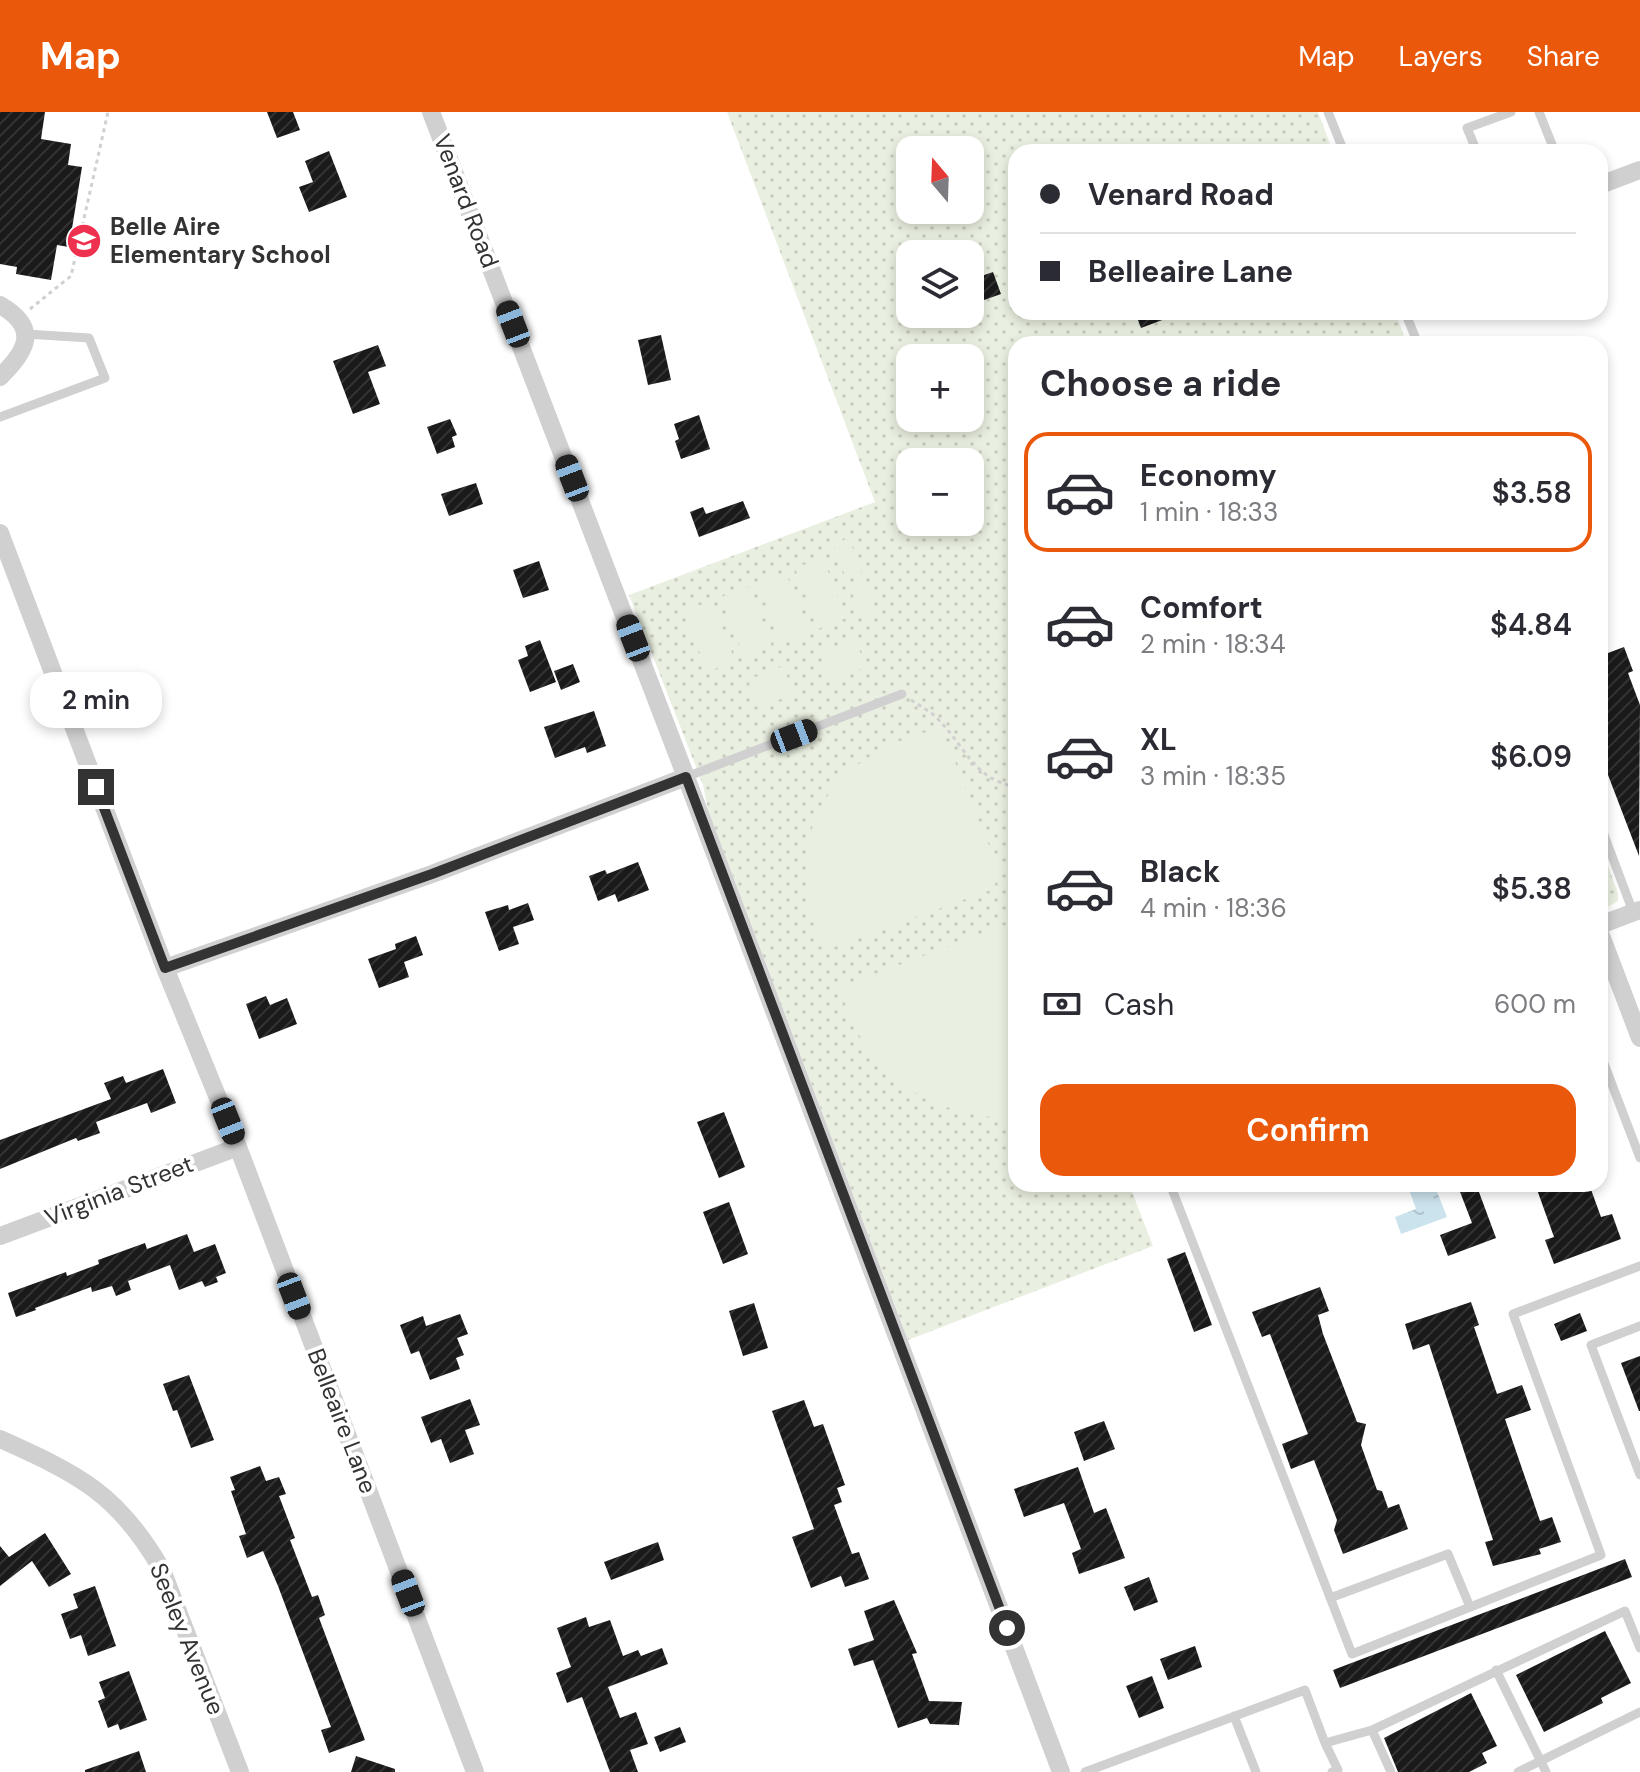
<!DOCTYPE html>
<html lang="en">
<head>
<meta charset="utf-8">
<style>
  :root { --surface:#fff; --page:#f7f7f7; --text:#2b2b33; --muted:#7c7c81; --line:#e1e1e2; --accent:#ea580c }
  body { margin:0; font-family:"DM Sans",sans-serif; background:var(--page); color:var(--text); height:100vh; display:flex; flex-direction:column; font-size:30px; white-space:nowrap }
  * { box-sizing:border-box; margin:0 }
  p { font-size:26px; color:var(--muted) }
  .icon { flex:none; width:44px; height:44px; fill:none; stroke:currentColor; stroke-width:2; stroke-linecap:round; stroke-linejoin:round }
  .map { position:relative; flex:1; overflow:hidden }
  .details { position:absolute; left:1008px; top:224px; width:600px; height:856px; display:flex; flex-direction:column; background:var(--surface); border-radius:24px; box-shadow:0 4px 12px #0003 }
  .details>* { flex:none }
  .hud { position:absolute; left:1008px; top:32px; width:600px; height:176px; border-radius:24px; box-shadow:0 4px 12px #0003; display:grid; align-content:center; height:176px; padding:0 32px; background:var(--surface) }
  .needle { width:52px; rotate:341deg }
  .controls { position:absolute; left:896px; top:24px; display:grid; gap:16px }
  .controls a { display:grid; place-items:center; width:88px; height:88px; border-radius:16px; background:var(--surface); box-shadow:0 4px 12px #0003; font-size:40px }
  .end { position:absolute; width:36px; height:36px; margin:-18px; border:10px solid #333; background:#fff; box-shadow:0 0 0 4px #fff }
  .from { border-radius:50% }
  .bubble { position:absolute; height:56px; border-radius:24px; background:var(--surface); box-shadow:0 4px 12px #0003; font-size:26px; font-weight:600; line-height:56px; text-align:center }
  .car { position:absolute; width:24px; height:48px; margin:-24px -12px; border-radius:10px; box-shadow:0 0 6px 2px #0007; background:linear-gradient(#222 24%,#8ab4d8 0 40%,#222 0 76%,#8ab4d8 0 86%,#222 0) }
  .hud b { display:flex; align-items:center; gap:28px; height:76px; font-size:30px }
  .hud b+b { border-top:2px solid var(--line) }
  .hud i { width:20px; height:20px; background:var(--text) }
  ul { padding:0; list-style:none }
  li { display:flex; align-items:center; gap:24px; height:120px; margin:0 16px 12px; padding:0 16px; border:4px solid transparent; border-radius:24px }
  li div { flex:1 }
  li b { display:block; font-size:30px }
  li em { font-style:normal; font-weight:600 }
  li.on { border-color:var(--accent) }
  li>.icon { width:72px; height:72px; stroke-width:1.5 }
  h2 { padding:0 32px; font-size:36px; line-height:96px }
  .pay { display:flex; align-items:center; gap:20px; height:88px; padding:0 32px; font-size:30px }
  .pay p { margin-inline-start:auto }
  .button { display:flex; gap:16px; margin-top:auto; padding:16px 32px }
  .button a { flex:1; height:92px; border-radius:24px; background:var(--accent); color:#fff; font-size:32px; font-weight:600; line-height:92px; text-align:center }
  header { display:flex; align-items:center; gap:48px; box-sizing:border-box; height:112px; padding:0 40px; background:var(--accent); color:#fff }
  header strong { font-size:38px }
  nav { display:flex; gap:44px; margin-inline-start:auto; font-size:28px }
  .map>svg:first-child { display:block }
</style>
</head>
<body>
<header>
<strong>Map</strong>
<nav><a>Map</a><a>Layers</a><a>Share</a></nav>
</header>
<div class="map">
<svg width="1640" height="1660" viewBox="0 0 1640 1660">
  <defs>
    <pattern id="park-dots" width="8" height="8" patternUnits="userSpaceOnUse" patternTransform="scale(2)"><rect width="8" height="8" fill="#eaf0e1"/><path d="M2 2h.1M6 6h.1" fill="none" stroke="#c9cec2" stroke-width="1.8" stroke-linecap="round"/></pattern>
    <pattern id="water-ripples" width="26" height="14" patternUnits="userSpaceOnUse" patternTransform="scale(2)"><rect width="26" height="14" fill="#cbe3ed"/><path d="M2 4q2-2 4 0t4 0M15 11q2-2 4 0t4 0" fill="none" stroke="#afc3cc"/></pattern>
    <pattern id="building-hatch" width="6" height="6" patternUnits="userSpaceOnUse" patternTransform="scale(2)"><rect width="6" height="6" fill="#1a1a1a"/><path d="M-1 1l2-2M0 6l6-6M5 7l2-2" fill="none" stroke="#333"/></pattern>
  </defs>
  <rect width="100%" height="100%" fill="#fff"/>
  <path fill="url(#park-dots)" fill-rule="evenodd" d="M727 0H1318L1333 40H1016V200H1395L1407 232H1016V1072H1129L1153 1134 908 1228 708 698 703 673 629 483 875 390ZM910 38H970V98H910ZM910 142H970V202H910ZM910 246H970V306H910ZM910 350H970V410H910Z
    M1600 733 1618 781V789L1600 799Z"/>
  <path fill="#eaf0e1" d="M849 426 862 461 846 466 833 432Z
    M823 446 846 506 818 517 795 456Z
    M786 461 809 521 781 532 758 471Z
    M865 469 878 504 863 510 850 475Z
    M749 474 772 535 744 545 721 485Z
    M712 489 735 549 707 560 684 499Z
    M855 527 866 555 831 569 820 541Z
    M783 554 794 582 758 596 748 568Z
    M941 616 1000 760 993 777 823 839C779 724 822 645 941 616Z
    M1008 812 1016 816V1007C926 1003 865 965 840 875Z"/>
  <path fill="url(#water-ripples)" d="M1407 1072H1434L1447 1105 1401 1122 1395 1105 1416 1097Z"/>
  <path fill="url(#building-hatch)" d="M0 0H45L41 27 71 32 68 53 82 55 69 135 57 133 51 168 16 162 17 155 0 152Z
    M267 0H293L300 18 277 26Z
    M329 39 347 85 309 100 299 75 313 70 305 49Z
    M993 160 1001 182 970 193V168Z
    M1135 200H1181V201L1141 216Z
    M661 223 671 268 648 273 638 228Z
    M378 233 386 254 368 260 380 292 353 302 333 249Z
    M699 303 710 337 681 347 675 329 679 327 674 312Z
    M450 307 457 323 452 325 455 335 437 342 427 315Z
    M476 371 483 392 449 404 441 382Z
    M743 389 750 406 699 425 690 400 703 395 706 402Z
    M539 449 549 478 523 486 513 458Z
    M540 528 556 570 530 580 518 548 528 544 525 534Z
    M1624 535 1633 559 1628 561 1640 593 1639 744 1600 642V544Z
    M573 552 580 570 561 578 554 559Z
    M594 599 606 634 587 641 585 635 555 646 544 615Z
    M638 750 649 778 618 790 615 782 598 789 589 764 605 758 607 762Z
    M528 791 534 808 513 815 519 832 499 839 485 800 508 793 509 798Z
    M416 824 423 843 404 850 409 865 379 876 368 847 396 837 395 832Z
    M266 884 270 893 287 886 297 912 259 927 246 892Z
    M163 957 176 991 151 1001 147 991 96 1010 100 1021 78 1029 76 1026 0 1057V1028L111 987 104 971 123 964 126 971Z
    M724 1000 745 1055 719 1066 697 1010Z
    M1457 1072H1476L1496 1126 1448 1144 1440 1123 1472 1111Z
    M1535 1072H1589L1601 1105 1612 1102 1621 1127 1554 1152 1545 1128 1554 1125Z
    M729 1090 748 1142 723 1152 703 1100Z
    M187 1122 194 1140 215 1132 226 1161 216 1165 218 1170 205 1175 202 1169 179 1178 170 1153 128 1169 131 1178 116 1184 112 1174 92 1180 91 1175 35 1196 36 1198 16 1205 8 1181 66 1160 67 1164 99 1152 98 1148 145 1131 147 1137Z
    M1185 1140 1212 1213 1194 1220 1167 1147Z
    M1320 1175 1329 1199 1318 1203 1323 1222 1357 1310 1366 1312 1361 1333 1377 1378 1382 1379 1388 1396 1399 1392 1408 1417 1343 1442 1334 1418 1337 1408 1314 1348 1291 1357 1282 1332 1308 1322 1270 1222 1262 1225 1252 1200Z
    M1471 1190 1479 1213 1474 1215 1497 1282 1522 1273 1531 1298 1505 1307 1540 1409 1552 1405 1561 1430 1539 1437 1541 1442 1493 1454 1485 1430 1493 1428 1429 1232 1413 1238 1405 1212Z
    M754 1191 768 1236 743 1244 729 1199Z
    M1580 1201 1587 1219 1561 1229 1554 1212Z
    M460 1202 468 1222 457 1226 464 1243 456 1246 460 1257 430 1268 419 1239 411 1242 400 1213 423 1204 426 1214Z
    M1640 1244V1299H1639L1621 1251Z
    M189 1263 214 1328 191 1336 177 1298 173 1299 163 1272Z
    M470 1287 480 1313 465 1318 474 1342 450 1351 441 1327 431 1331 421 1305Z
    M804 1288 814 1315 823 1312 845 1373 837 1376 842 1390 834 1393 852 1442 859 1440 869 1467 845 1475 841 1464 811 1476 792 1425 814 1417 772 1299Z
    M1104 1309 1115 1337 1084 1349 1074 1320Z
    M260 1354 266 1369 279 1365 286 1382 279 1384 295 1426 290 1428 312 1485 318 1483 325 1503 319 1506 365 1628 329 1641 321 1618 331 1615 278 1474 263 1439 247 1446 239 1424 246 1422 231 1379 235 1378 230 1365Z
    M1078 1355 1094 1401 1106 1396 1125 1446 1079 1462 1072 1441 1081 1437 1064 1391 1024 1405 1014 1377Z
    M45 1421 71 1462 49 1475 32 1449 0 1474V1434L9 1445Z
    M658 1430 664 1448 611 1468 604 1450Z
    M1625 1447 1632 1465 1340 1576 1333 1558Z
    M1149 1465 1158 1490 1134 1499 1124 1475Z
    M95 1474 116 1534 88 1544 81 1523 70 1527 61 1502 78 1496 73 1482Z
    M894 1488 917 1541 912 1542 929 1589 962 1590 959 1613 930 1612 927 1606 898 1616 873 1548 854 1554 848 1537 874 1528 864 1499Z
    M586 1505 589 1515 610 1508 623 1544 638 1538 641 1544 662 1536 668 1552 608 1575 620 1606 636 1600 648 1632 630 1638 638 1660H610L582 1585 567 1591 556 1561 571 1555 557 1516Z
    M1605 1519 1631 1571 1601 1586 1603 1591 1544 1620 1516 1563Z
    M1195 1534 1202 1555 1168 1568 1160 1547Z
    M129 1559 147 1608 120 1618 118 1612 108 1616 98 1589 105 1586 99 1570Z
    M1152 1564 1164 1596 1139 1606 1126 1574Z
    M1471 1581 1497 1634 1482 1641 1487 1651 1469 1660H1398L1384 1626Z
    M680 1615 686 1630 660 1640 654 1625Z
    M139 1639 146 1660H85V1658Z
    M356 1644 395 1657V1660H351Z"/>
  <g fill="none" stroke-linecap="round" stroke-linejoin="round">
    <path stroke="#d0d0d0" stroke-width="3" stroke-dasharray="4 4" stroke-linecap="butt" d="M30 197 71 164 108 0
      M911 588C920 594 930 599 937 606 965 634 973 667 1016 675"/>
    <path stroke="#d0d0d0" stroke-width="9" d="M1328 0 1344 40
      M1539 0 1555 40
      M1477 40 1467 16 1511 0
      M1405 200 1418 232
      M0 305 105 266 89 226 26 222
      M686 665 902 582
      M1600 712 1633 800
      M1600 941 1640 1046
      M1170 1072 1352 1542 1601 1443 1513 1202 1640 1154
      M1640 1214 1591 1233 1640 1363
      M1330 1486 1448 1442 1470 1495
      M1496 1558 1546 1660
      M1234 1604 1256 1660
      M1325 1631 1372 1618
      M1085 1660 1305 1578 1325 1631 1338 1658 1332 1660
      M1391 1660 1372 1618 1625 1499 1640 1536
      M1518 1660 1640 1600"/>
    <path stroke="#d0d0d0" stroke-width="18" d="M431 0 686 665 1061 1660
      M1600 73 1640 58
      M0 193C40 216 27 239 0 265
      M0 421 165 856 238 1035 475 1660
      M1600 813 1640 798
      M1600 821 1640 926
      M165 856 432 762 686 665
      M0 1124 238 1035
      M0 1327C78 1362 118 1381 162 1458L240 1660"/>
  </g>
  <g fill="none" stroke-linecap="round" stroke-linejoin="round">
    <path stroke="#333" stroke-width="10" d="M96 675 165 856 432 762 686 665 1007 1516"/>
  </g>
  <defs>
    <g id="school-disc" transform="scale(1.8)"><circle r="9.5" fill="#ed314f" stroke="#fff"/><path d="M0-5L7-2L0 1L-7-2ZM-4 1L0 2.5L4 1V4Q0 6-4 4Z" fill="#fff"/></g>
  </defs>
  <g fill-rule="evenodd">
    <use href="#school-disc" x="84" y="129"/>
  </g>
  <g text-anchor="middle" stroke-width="8" stroke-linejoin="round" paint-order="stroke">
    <g font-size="24" fill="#333" stroke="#fff">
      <text transform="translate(466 89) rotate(69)" y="8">Venard Road</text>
      <text transform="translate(119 1079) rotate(-21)" y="8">Virginia Street</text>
      <text transform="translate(342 1309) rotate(69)" y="8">Belleaire Lane</text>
      <text transform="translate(187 1527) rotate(68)" y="8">Seeley Avenue</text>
    </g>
    <g font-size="24" font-weight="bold" fill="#333" stroke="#fff" text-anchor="start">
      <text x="110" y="123">Belle Aire<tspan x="110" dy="28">Elementary School</tspan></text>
    </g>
  </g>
</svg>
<div class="controls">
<a><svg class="needle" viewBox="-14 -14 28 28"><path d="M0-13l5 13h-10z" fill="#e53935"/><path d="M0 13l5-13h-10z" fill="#7c7c81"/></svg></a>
<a><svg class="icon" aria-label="layers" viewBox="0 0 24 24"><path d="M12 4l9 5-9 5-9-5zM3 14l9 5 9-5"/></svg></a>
<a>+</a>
<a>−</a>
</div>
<i class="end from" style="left:1007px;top:1516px"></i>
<i class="end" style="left:96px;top:675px"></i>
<div class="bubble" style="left:30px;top:560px;width:132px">2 min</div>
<i class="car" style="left:513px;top:212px;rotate:339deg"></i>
<i class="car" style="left:572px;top:366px;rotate:339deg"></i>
<i class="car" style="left:633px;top:526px;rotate:339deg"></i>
<i class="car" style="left:794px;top:624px;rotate:69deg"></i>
<i class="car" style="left:228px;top:1009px;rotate:158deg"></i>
<i class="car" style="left:294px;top:1184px;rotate:159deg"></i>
<i class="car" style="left:408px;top:1481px;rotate:339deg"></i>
<div class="hud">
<b><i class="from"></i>Venard Road</b>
<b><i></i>Belleaire Lane</b>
</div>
<section class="details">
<h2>Choose a ride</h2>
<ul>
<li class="on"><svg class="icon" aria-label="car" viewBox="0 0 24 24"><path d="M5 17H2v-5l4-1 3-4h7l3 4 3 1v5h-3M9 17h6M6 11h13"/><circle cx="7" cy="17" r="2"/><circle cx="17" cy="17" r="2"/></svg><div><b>Economy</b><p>1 min · 18:33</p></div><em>$3.58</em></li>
<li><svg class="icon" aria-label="car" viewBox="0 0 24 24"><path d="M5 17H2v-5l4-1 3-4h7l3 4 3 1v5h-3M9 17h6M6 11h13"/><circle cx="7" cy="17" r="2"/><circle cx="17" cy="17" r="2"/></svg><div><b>Comfort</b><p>2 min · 18:34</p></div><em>$4.84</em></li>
<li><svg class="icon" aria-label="car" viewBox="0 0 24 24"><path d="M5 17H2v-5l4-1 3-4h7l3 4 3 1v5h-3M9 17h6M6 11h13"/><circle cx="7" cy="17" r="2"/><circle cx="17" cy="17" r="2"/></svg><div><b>XL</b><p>3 min · 18:35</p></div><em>$6.09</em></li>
<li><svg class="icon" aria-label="car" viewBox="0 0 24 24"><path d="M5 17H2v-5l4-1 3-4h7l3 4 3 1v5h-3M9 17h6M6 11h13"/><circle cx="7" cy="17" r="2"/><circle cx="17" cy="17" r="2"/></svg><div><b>Black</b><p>4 min · 18:36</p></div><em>$5.38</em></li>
</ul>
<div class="pay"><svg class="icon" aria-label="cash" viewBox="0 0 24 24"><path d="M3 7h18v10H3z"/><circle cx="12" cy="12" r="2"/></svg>Cash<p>600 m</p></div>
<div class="button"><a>Confirm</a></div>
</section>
</div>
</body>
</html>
